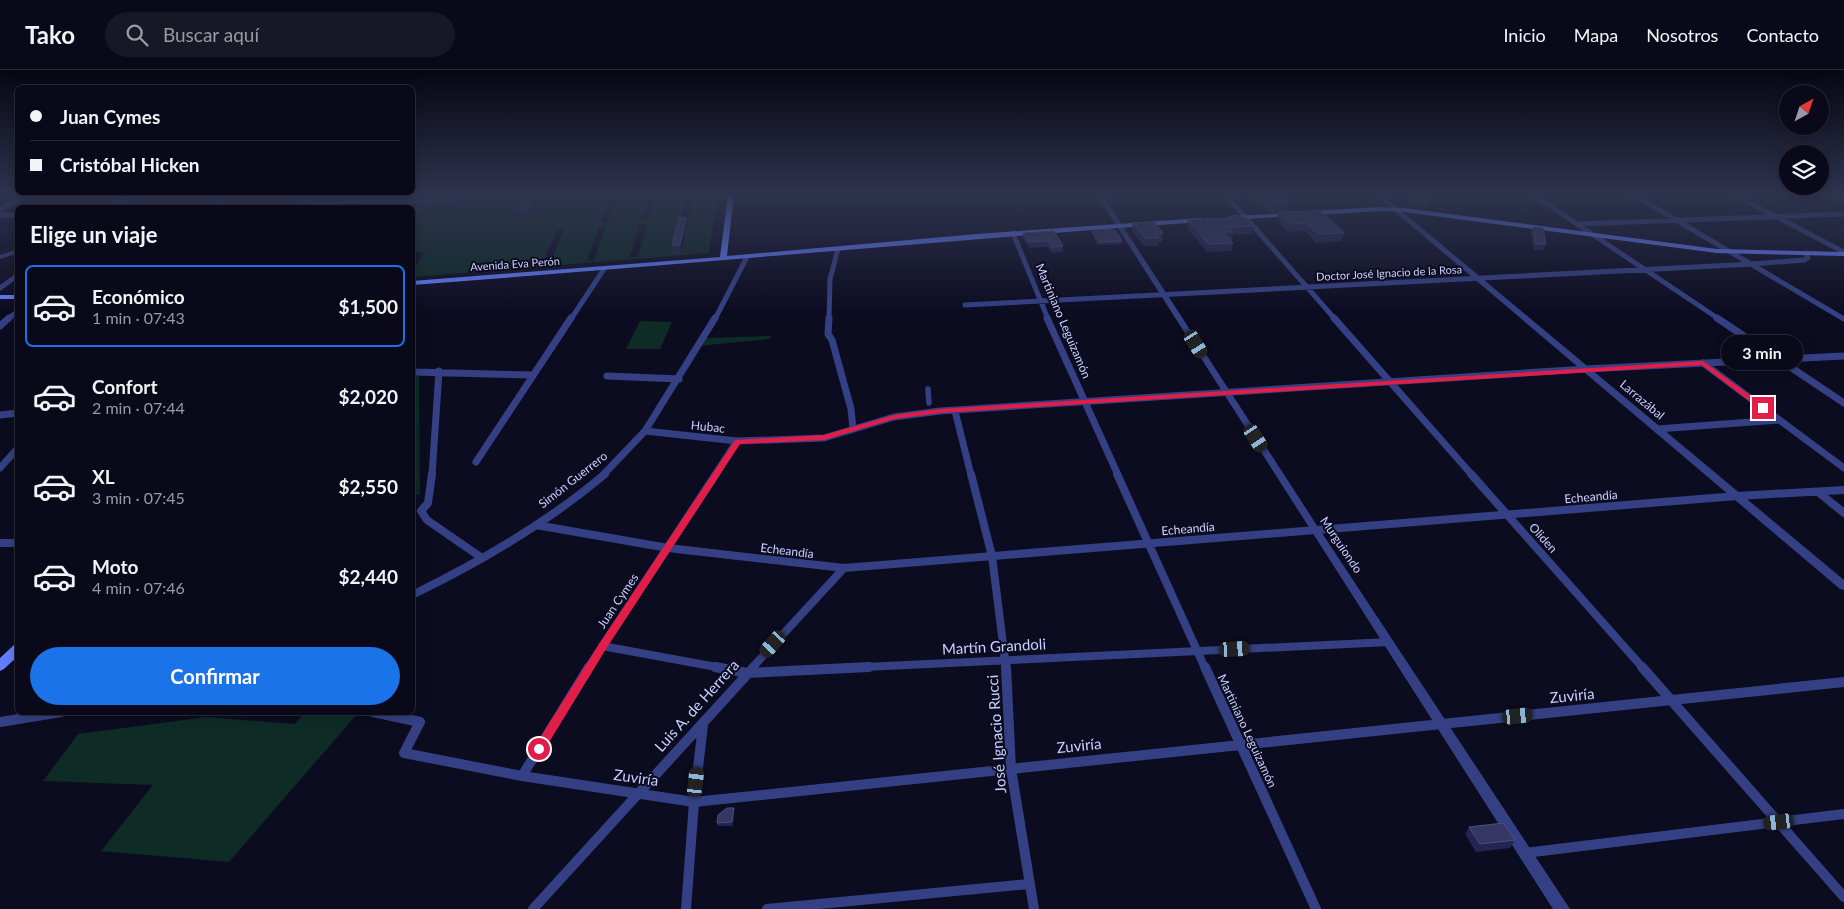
<!DOCTYPE html>
<html lang="es">
<head>
<meta charset="utf-8">
<style>
  :root { --surface:#090919; --page:#171726; --text:#f1f3f6; --muted:#999aa2; --line:#292a38; --accent:#1a73e8 }
  body { margin:0; font-family:Lato,sans-serif; background:var(--page); color:var(--text); height:100vh; display:flex; flex-direction:column; font-size:19px; white-space:nowrap }
  * { box-sizing:border-box; margin:0 }
  p { font-size:16px; color:var(--muted) }
  .icon { flex:none; width:28px; height:28px; fill:none; stroke:currentColor; stroke-width:2; stroke-linecap:round; stroke-linejoin:round }
  .map { position:relative; flex:1; overflow:hidden }
  .panel { position:absolute; left:15px; top:135px; width:400px; height:510px; display:flex; flex-direction:column; background:var(--surface); border-radius:8px; box-shadow:0 2px 12px #0003,0 0 0 1px var(--line) }
  .panel>* { flex:none }
  .banner { position:absolute; left:15px; top:15px; width:400px; height:110px; border-radius:8px; box-shadow:0 2px 12px #0003,0 0 0 1px var(--line); display:grid; align-content:center; height:110px; padding:0 15px; background:var(--surface) }
  .needle { width:32px; rotate:40deg }
  .fabs { position:absolute; left:1779px; top:15px; display:grid; gap:10px }
  .fabs a { display:grid; place-items:center; width:50px; height:50px; border-radius:50%; background:var(--surface); box-shadow:0 2px 12px #0003,0 0 0 1px var(--line); font-size:25px }
  .end { position:absolute; width:22px; height:22px; margin:-11px; border:6px solid #e11d48; background:#fff; box-shadow:0 0 0 2px #fff }
  .from { border-radius:50% }
  .bubble { position:absolute; height:35px; border-radius:18px; background:var(--surface); box-shadow:0 2px 12px #0003,0 0 0 1px var(--line); font-size:16px; font-weight:700; line-height:35px; text-align:center }
  .car { position:absolute; width:15px; height:30px; margin:-15px -8px; border-radius:6px; box-shadow:0 0 4px 1px #0007; background:linear-gradient(#222 24%,#8ab4d8 0 40%,#222 0 76%,#8ab4d8 0 86%,#222 0) }
  .banner b { display:flex; align-items:center; gap:18px; height:48px; font-size:19px }
  .banner b+b { border-top:1px solid var(--line) }
  .banner i { width:12px; height:12px; background:var(--text) }
  ul { padding:0; list-style:none }
  li { display:flex; align-items:center; gap:15px; height:82px; margin:0 10px 8px; padding:0 5px; border:2px solid transparent; border-radius:8px }
  li div { flex:1 }
  li b { display:block; font-size:19px }
  li em { font-style:normal; font-weight:700 }
  li.on { border-color:var(--accent) }
  li>.icon { width:45px; height:45px; stroke-width:1.5 }
  h2 { padding:0 15px; font-size:22px; line-height:60px }
  .primary-button { display:flex; gap:10px; margin-top:auto; padding:10px 15px }
  .primary-button a { flex:1; height:58px; border-radius:30px; background:var(--accent); color:#fff; font-size:20px; font-weight:700; line-height:58px; text-align:center }
  header { display:flex; align-items:center; gap:30px; box-sizing:border-box; height:70px; padding:0 25px; background:var(--surface); border-bottom:1px solid var(--line) }
  header strong { font-size:24px }
  nav { display:flex; gap:28px; margin-inline-start:auto; font-size:18px }
  .search { width:350px; height:45px; background:var(--page); display:flex; align-items:center; gap:12px; box-sizing:border-box; padding:0 18px; border-radius:28px; color:var(--muted); font-size:19px }
  .map>svg:first-child { display:block }
</style>
</head>
<body>
<header>
<strong>Tako</strong>
<div class="search"><svg class="icon" aria-label="search" viewBox="0 0 24 24"><circle cx="10" cy="10" r="6"/><path d="M15 15l6 6"/></svg>Buscar aquí</div>
<nav><a>Inicio</a><a>Mapa</a><a>Nosotros</a><a>Contacto</a></nav>
</header>
<div class="map">
<svg width="1844" height="839" viewBox="0 0 1844 839">
  <rect width="100%" height="100%" fill="#0c0c21"/>
  <path fill="#0e2b25" fill-rule="evenodd" d="M582 124H611L601 152H608L618 124H649L642 150 649 149 656 124H686L681 148H688L694 124H718L709 183 413 207V200L424 182H416L413 187V141L416 136 323 138 451 133ZM688 151 681 184H674L681 152ZM639 154H647L638 187H630ZM606 157 594 190 587 191 599 158ZM564 159 550 193 542 194 557 160Z
    M640 251 672 252 660 279H626Z
    M772 266 770 269 698 276 703 268Z
    M419 306 420 424 413 426V307Z
    M304 643H358L229 792 101 781 153 715 43 711 78 664 206 647 295 654Z"/>
  <g fill="none" stroke-linecap="round" stroke-linejoin="round">
    <path stroke="#344083" stroke-width="5.5" d="M928 319 929 333"/>
    <path stroke="#344083" stroke-width="5" d="M1225 124 1335 249
      M1532 124 1719 249
      M1632 124 1844 249
      M1733 124 1844 182
      M1834 124 1844 129
      M302 134 320 124
      M110 138 128 124
      M211 138 226 124
      M230 138 442 130 542 124
      M0 140 25 124
      M0 145H18
      M1577 154 1844 144
      M1013 163 1048 249
      M0 218 18 205
      M965 235 1752 194 1804 190 1808 188 1806 183
      M8 249 18 241
      M571 249 604 199
      M715 249 747 187
      M829 249 830 209 838 179"/>
    <path stroke="#344083" stroke-width="7" d="M829 248 828 264 832 270 851 339 853 359
      M1047 248 1118 405
      M1334 248 1472 405
      M1717 248 1844 333
      M0 256 9 248
      M1703 293 1844 398
      M412 302 533 305
      M607 306 679 309
      M955 341 971 405
      M0 345 18 343
      M1657 359 1779 350
      M645 361 737 371 824 368 894 347 940 341 1586 299 1844 286
      M476 392 571 248
      M0 398 18 378
      M432 405 439 301
      M603 405 645 361 715 248
      M715 405 737 371"/>
    <path stroke="#344083" stroke-width="8" d="M971 404 992 486 1006 598
      M1117 404 1205 598
      M1471 404 1643 598
      M1818 422 1844 443
      M421 441 428 433 432 404
      M421 441 427 450 482 488
      M536 455 668 478 844 498 1737 426 1844 420
      M0 473H18
      M412 525C480 492 547 453 605 404
      M602 576 722 598
      M588 598 716 404
      M752 598 844 498
      M843 598 1389 572"/>
    <path stroke="#344083" stroke-width="10" d="M715 597 747 603 869 597
      M1006 597 1011 699 1034 839
      M1205 597 1316 839
      M1642 597 1844 827
      M373 642 420 652 404 683 522 706 694 732 1844 612
      M0 652 61 642
      M522 706 589 597
      M1525 783 1844 744
      M533 839 754 597
      M686 839 694 732 703 655
      M767 839 1029 814"/>
    <path fill="#344083" fill-rule="evenodd" d="M138 124H146L120 138H111Z
      M1096 124H1102L1318 457 1570 839H1553Z
      M1374 124H1381L1844 510V520L1840 519Z
      M18 179V183L0 189V185Z"/>
    <path fill="#637dff" fill-rule="evenodd" d="M728 124H734L727 186 976 164 1201 148 1204 150 1201 152C938 171 675 195 412 215V211L720 187Z
      M1381 137 1404 138 1717 179 1844 182V186L1717 183 1404 142 1381 141 1311 145 1308 143 1311 141Z
      M1291 143 1294 145 1293 146 1231 150 1228 148 1231 146Z
      M0 225H18V229H0Z
      M18 574V586L4 599 0 601V588L14 575Z"/>
  </g>
  <path fill="#242450" d="M324 124H367L365 127 325 128Z
    M1249 124H1279L1289 133 1287 141 1344 163 1342 171 1316 173 1305 161 1288 162 1277 150 1278 142 1270 143Z
    M1408 124H1427L1428 131 1426 137 1407 134Z
    M540 129 530 147H521L519 139Z
    M1232 145 1254 156 1252 164 1233 165 1232 170H1230L1233 173 1231 181 1207 182 1187 158 1188 150 1231 148Z
    M686 148 687 157 681 184H673L672 175Z
    M1133 153 1163 163 1162 172H1159L1158 176H1144L1132 161Z
    M1533 157 1546 174 1543 180H1534L1531 163Z
    M1092 160 1122 171V174L1098 175 1091 163Z
    M1023 163 1063 176V182L1052 183 1048 177 1029 178 1023 169Z
    M734 738V741L733 756H718L717 753Z
    M1469 757 1515 770 1510 778 1476 782 1465 764Z"/>
  <path fill="#131335" d="M536 124H539L540 129 530 147 528 138Z
    M686 148 687 157 681 184 680 175Z
    M734 738V741L733 756 732 752Z"/>
  <path fill="#363663" stroke="#4d4e7b" d="M526 124H536L528 138 519 139Z
    M1260 124H1279L1289 133 1272 134Z
    M1409 124H1427L1428 131 1409 129Z
    M1321 141 1344 163 1318 164 1307 153 1290 154 1278 142Z
    M1232 145H1235L1246 148 1254 156 1229 157 1233 162H1224L1233 173 1208 174 1188 150 1234 148Z
    M679 147 686 148 680 175H672Z
    M1154 152 1163 163 1157 164 1159 168H1145L1133 153Z
    M1533 157 1543 158 1546 174H1536Z
    M1109 159 1116 161 1122 171 1099 172 1092 160Z
    M1054 161 1063 176 1052 177 1049 171 1029 172 1023 163Z
    M727 738H734L732 752 717 753 718 745Z
    M1503 753 1515 770 1480 774 1469 757Z"/>
  <linearGradient id="sky" x2="0" y2="1"><stop stop-color="#070712"/><stop offset="0.51" stop-color="#2e344e"/><stop offset="1" stop-color="#2e344e" stop-opacity="0"/></linearGradient>
  <rect width="1844" height="242" fill="url(#sky)"/>
  <path fill="#e11d48" d="M1703 291 1766 337V340H1761L1702 295 940 343 894 349 824 370 740 374 606 579 543 682H535L533 679 599 574 735 370 824 365 894 345 940 339Z"/>
  <g text-anchor="middle" stroke-width="4" stroke-linejoin="round" paint-order="stroke">
    <g font-size="11" fill="#ccd0ff" stroke="#0c0c21">
      <text transform="translate(515 194) rotate(-4)" y="4">Avenida Eva Perón</text>
      <text transform="translate(1389 203) rotate(-3)" y="4">Doctor José Ignacio de la Rosa</text>
    </g>
    <g font-size="12" fill="#ccd0ff" stroke="#0c0c21">
      <text transform="translate(1063 251) rotate(67)" y="4">Martiniano Leguizamón</text>
      <text transform="translate(1642 330) rotate(40)" y="4">Larrazábal</text>
      <text transform="translate(708 357) rotate(6)" y="4">Hubac</text>
      <text transform="translate(573 410) rotate(-38)" y="4">Simón Guerrero</text>
      <text transform="translate(1591 427) rotate(-5)" y="4">Echeandía</text>
      <text transform="translate(1188 459) rotate(-5)" y="4">Echeandía</text>
      <text transform="translate(1543 468) rotate(48)" y="4">Oliden</text>
      <text transform="translate(1341 475) rotate(56)" y="4">Murguiondo</text>
      <text transform="translate(787 481) rotate(7)" y="4">Echeandía</text>
      <text transform="translate(618 531) rotate(-56)" y="4">Juan Cymes</text>
      <text transform="translate(1247 661) rotate(65)" y="4">Martiniano Leguizamón</text>
    </g>
    <g font-size="15" fill="#ccd0ff" stroke="#0c0c21">
      <text transform="translate(994 577) rotate(-3)" y="5">Martín Grandoli</text>
      <text transform="translate(1572 626) rotate(-6)" y="5">Zuviría</text>
      <text transform="translate(697 636) rotate(-48)" y="5">Luis A. de Herrera</text>
      <text transform="translate(997 664) rotate(-94)" y="5">José Ignacio Rucci</text>
      <text transform="translate(1079 676) rotate(-6)" y="5">Zuviría</text>
      <text transform="translate(636 708) rotate(8)" y="5">Zuviría</text>
    </g>
  </g>
</svg>
<div class="fabs">
<a><svg class="needle" viewBox="-14 -14 28 28"><path d="M0-13l5 13h-10z" fill="#e53935"/><path d="M0 13l5-13h-10z" fill="#999aa2"/></svg></a>
<a><svg class="icon" aria-label="layers" viewBox="0 0 24 24"><path d="M12 4l9 5-9 5-9-5zM3 14l9 5 9-5"/></svg></a>
</div>
<i class="end from" style="left:539px;top:679px"></i>
<i class="end" style="left:1763px;top:338px"></i>
<div class="bubble" style="left:1721px;top:265px;width:82px">3 min</div>
<i class="car" style="left:1196px;top:274px;rotate:148deg"></i>
<i class="car" style="left:1256px;top:368px;rotate:147deg"></i>
<i class="car" style="left:773px;top:574px;rotate:222deg"></i>
<i class="car" style="left:1235px;top:579px;rotate:87deg"></i>
<i class="car" style="left:1518px;top:646px;rotate:84deg"></i>
<i class="car" style="left:696px;top:712px;rotate:7deg"></i>
<i class="car" style="left:1779px;top:752px;rotate:263deg"></i>
<div class="banner">
<b><i class="from"></i>Juan Cymes</b>
<b><i></i>Cristóbal Hicken</b>
</div>
<section class="panel">
<h2>Elige un viaje</h2>
<ul>
<li class="on"><svg class="icon" aria-label="car" viewBox="0 0 24 24"><path d="M5 17H2v-5l4-1 3-4h7l3 4 3 1v5h-3M9 17h6M6 11h13"/><circle cx="7" cy="17" r="2"/><circle cx="17" cy="17" r="2"/></svg><div><b>Económico</b><p>1 min · 07:43</p></div><em>$1,500</em></li>
<li><svg class="icon" aria-label="car" viewBox="0 0 24 24"><path d="M5 17H2v-5l4-1 3-4h7l3 4 3 1v5h-3M9 17h6M6 11h13"/><circle cx="7" cy="17" r="2"/><circle cx="17" cy="17" r="2"/></svg><div><b>Confort</b><p>2 min · 07:44</p></div><em>$2,020</em></li>
<li><svg class="icon" aria-label="car" viewBox="0 0 24 24"><path d="M5 17H2v-5l4-1 3-4h7l3 4 3 1v5h-3M9 17h6M6 11h13"/><circle cx="7" cy="17" r="2"/><circle cx="17" cy="17" r="2"/></svg><div><b>XL</b><p>3 min · 07:45</p></div><em>$2,550</em></li>
<li><svg class="icon" aria-label="car" viewBox="0 0 24 24"><path d="M5 17H2v-5l4-1 3-4h7l3 4 3 1v5h-3M9 17h6M6 11h13"/><circle cx="7" cy="17" r="2"/><circle cx="17" cy="17" r="2"/></svg><div><b>Moto</b><p>4 min · 07:46</p></div><em>$2,440</em></li>
</ul>
<div class="primary-button"><a>Confirmar</a></div>
</section>
</div>
</body>
</html>
